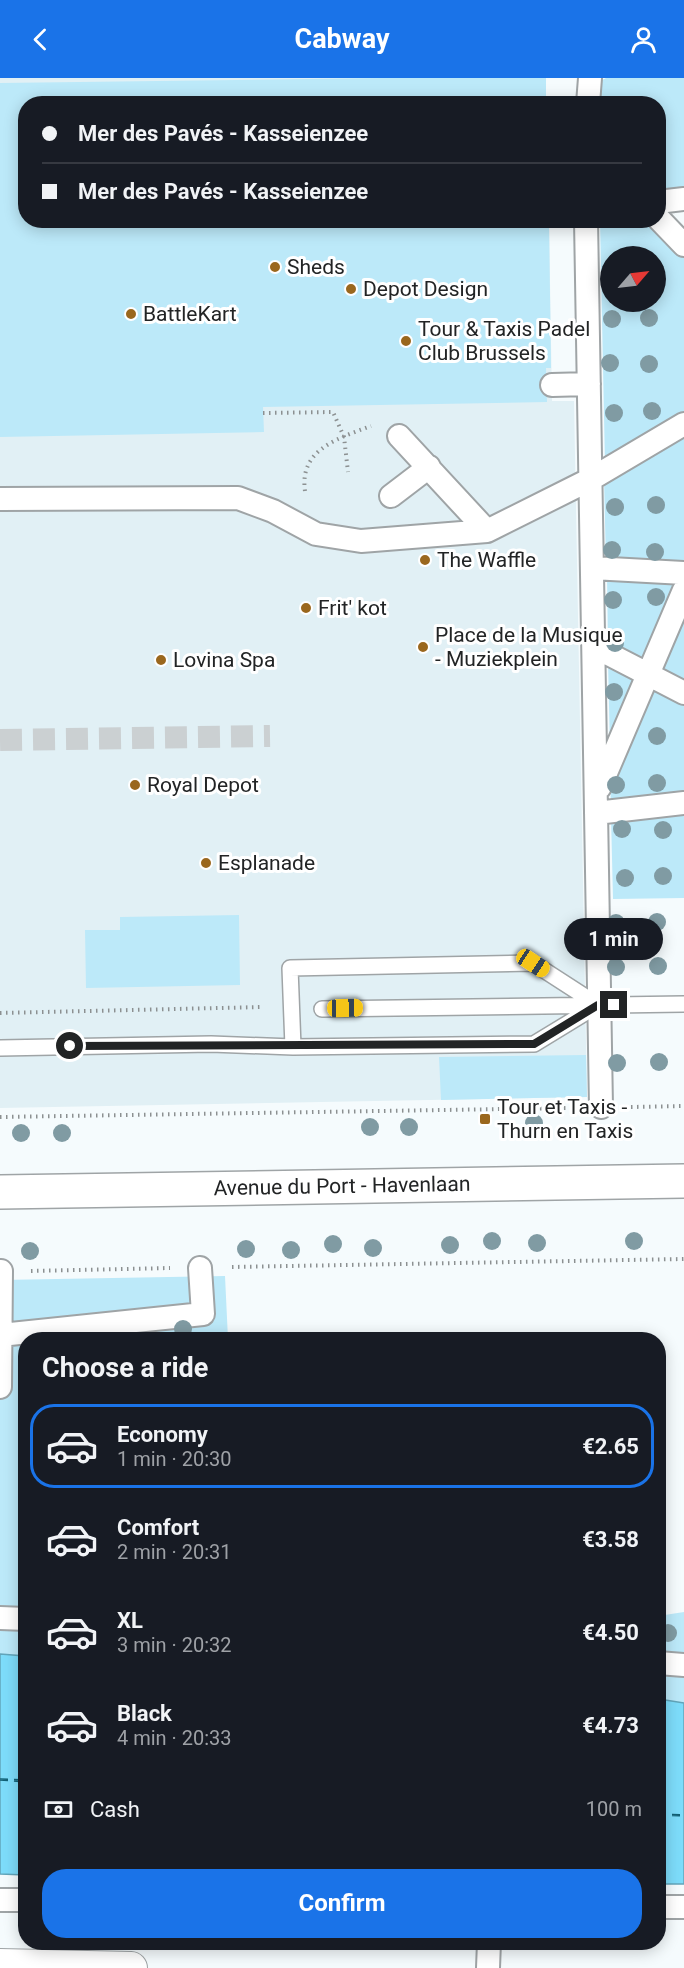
<!DOCTYPE html>
<html lang="en">
<head>
<meta charset="utf-8">
<style>
  :root { --surface:#171b24; --page:#242831; --text:#f1f3f6; --muted:#9ea1a6; --line:#363941; --accent:#1a73e8 }
  body { margin:0; font-family:Roboto,sans-serif; background:var(--page); color:var(--text); height:100vh; display:flex; flex-direction:column; font-size:22px; white-space:nowrap }
  * { box-sizing:border-box; margin:0 }
  p { font-size:20px; color:var(--muted) }
  .icon { flex:none; width:33px; height:33px; fill:none; stroke:currentColor; stroke-width:2; stroke-linecap:round; stroke-linejoin:round }
  .map { position:relative; flex:1; overflow:hidden }
  .sheet { position:absolute; left:18px; top:1254px; width:648px; height:618px; display:flex; flex-direction:column; background:var(--surface); border-radius:24px; box-shadow:0 3px 15px #0003 }
  .sheet>* { flex:none }
  .guide { position:absolute; left:18px; top:18px; width:648px; height:132px; border-radius:24px; box-shadow:0 3px 15px #0003; display:grid; align-content:center; height:132px; padding:0 24px; background:var(--surface) }
  .needle { width:39px; rotate:62deg }
  .controls { position:absolute; left:600px; top:168px; display:grid; gap:12px }
  .controls a { display:grid; place-items:center; width:66px; height:66px; border-radius:50%; background:var(--surface); box-shadow:0 3px 15px #0003; font-size:30px }
  .end { position:absolute; width:27px; height:27px; margin:-14px; border:8px solid #222425; background:#fff; box-shadow:0 0 0 3px #fff }
  .from { border-radius:50% }
  .bubble { position:absolute; height:42px; border-radius:21px; background:var(--surface); box-shadow:0 3px 15px #0003; font-size:20px; font-weight:700; line-height:42px; text-align:center }
  .car { position:absolute; width:18px; height:36px; margin:-18px -9px; border-radius:8px; box-shadow:0 0 4px 2px #0007; background:linear-gradient(#f5c518 24%,#345 0 40%,#f5c518 0 76%,#345 0 86%,#f5c518 0) }
  .guide b { display:flex; align-items:center; gap:21px; height:57px; font-size:22px }
  .guide b+b { border-top:2px solid var(--line) }
  .guide i { width:15px; height:15px; background:var(--text) }
  ul { padding:0; list-style:none }
  li { display:flex; align-items:center; gap:18px; height:84px; margin:0 12px 9px; padding:0 12px; border:3px solid transparent; border-radius:24px }
  li div { flex:1 }
  li b { display:block; font-size:22px }
  li em { font-style:normal; font-weight:700 }
  li.on { border-color:var(--accent) }
  li>.icon { width:54px; height:54px; stroke-width:1.5 }
  h2 { padding:0 24px; font-size:27px; line-height:72px }
  .pay { display:flex; align-items:center; gap:15px; height:66px; padding:0 24px; font-size:22px }
  .pay p { margin-inline-start:auto }
  .action { display:flex; gap:12px; margin-top:auto; padding:12px 24px }
  .action a { flex:1; height:69px; border-radius:24px; background:var(--accent); color:#fff; font-size:24px; font-weight:700; line-height:69px; text-align:center }
  header { display:flex; justify-content:space-between; align-items:center; height:78px; padding:0 24px; background:var(--accent); color:#fff; font-size:27px; font-weight:700 }
  .map>svg:first-child { display:block }
</style>
</head>
<body>
<header><svg class="icon" aria-label="back" viewBox="0 0 24 24"><path d="M15 5l-7 7 7 7"/></svg>Cabway<svg class="icon" aria-label="person" viewBox="0 0 24 24"><circle cx="12" cy="8" r="4"/><path d="M4 21q1-7 8-7t8 7"/></svg></header>
<div class="map">
<svg width="684" height="1890" viewBox="0 0 684 1890">
  <rect width="100%" height="100%" fill="#f5fbfd"/>
  <path fill="#e1f0f5" d="M0 0H546V26H26V142L549 143 552 323H574L587 1019 0 1030Z"/>
  <path fill="#bce9f9" fill-rule="evenodd" d="M381 0H546V26H26V142L549 143 551 290H546L547 324 263 329 264 354 0 359V5Z
    M606 0H684V115L659 118 658 26 597 25V5Z
    M600 143H654L684 176V339L605 386ZM610 178H656V224H610Z
    M684 353V489L606 486 604 400Z
    M607 497 683 501 645 589 608 570Z
    M684 528V609L655 594Z
    M608 583 641 601 610 672Z
    M649 606 684 623V720L611 728 610 701Z
    M684 731V820L613 821 611 739Z
    M239 837 240 907 86 910 85 852H120V839Z
    M586 977 587 1019 441 1022 439 979Z
    M225 1198 228 1261 26 1262 25 1578 0 1576V1202Z
    M684 1534V1625L659 1621 658 1538Z"/>
  <path fill="#7ddcfa" stroke="#62a5ba" stroke-width="1.5" d="M0 1576 25 1578V1797L0 1796Z
    M659 1621 684 1625V1806H659Z"/>
  <g fill="none" stroke-linecap="round" stroke-linejoin="round">
    <path stroke="#126075" stroke-width="1.5" stroke-dasharray="8 6" stroke-linecap="butt" d="M0 1701 26 1702
      M0 1702 26 1704
      M658 1736 684 1737
      M658 1737 684 1738"/>
    <path stroke="#cbd0d2" stroke-width="22" stroke-dasharray="22 11" stroke-linecap="butt" d="M0 662 270 658"/>
    <g stroke="#9fa4a6" stroke-width="18">
      <path id="service" d="M322 931 684 926
        M293 969 290 890 533 885 598 927
        M0 970 211 966 293 969 534 966 598 927"/>
    </g>
    <g stroke="#9fa4a6" stroke-width="26">
      <path id="pedestrian" d="M588 26 590 0
        M658 124 684 121
        M658 140 684 167
        M586 142 601 1029
        M552 307 589 306
        M399 358 487 453
        M391 418 429 389
        M0 421 238 420 273 433 316 456 361 463 487 453 591 401 684 346
        M592 490 684 495
        M595 569 684 615
        M600 709 684 512
        M596 735 684 725
        M0 1257 203 1236 200 1190
        M0 1309 1 1193
        M0 1540 26 1541
        M658 1585 684 1587
        M0 1822H26
        M658 1829H684
        M488 1890 489 1864"/>
    </g>
    <g stroke="#9fa4a6" stroke-width="34">
      <path id="minor" d="M0 1887 131 1890"/>
    </g>
    <g stroke="#9fa4a6" stroke-width="36">
      <path id="tertiary" d="M0 1114 684 1103"/>
    </g>
    <path stroke="#8c9091" stroke-width="4" stroke-dasharray="1.5 4.5" stroke-linecap="butt" d="M263 335 333 334 344 359 348 394
      M305 413C299 371 339 360 371 348
      M0 935 263 929
      M631 1029 684 1028
      M0 1039 569 1030
      M232 1189 684 1181
      M31 1193 170 1190"/>
    <use href="#service" stroke="#fff" stroke-width="15"/>
    <use href="#pedestrian" stroke="#fff" stroke-width="22"/>
    <use href="#minor" stroke="#fff" stroke-width="32"/>
    <use href="#tertiary" stroke="#fff" stroke-width="33"/>
  </g>
  <g fill="#809ba3">
    <circle cx="649" cy="240" r="9"/>
    <circle cx="612" cy="241" r="9"/>
    <circle cx="610" cy="285" r="9"/>
    <circle cx="649" cy="286" r="9"/>
    <circle cx="652" cy="333" r="9"/>
    <circle cx="614" cy="335" r="9"/>
    <circle cx="656" cy="427" r="9"/>
    <circle cx="615" cy="429" r="9"/>
    <circle cx="612" cy="472" r="9"/>
    <circle cx="655" cy="474" r="9"/>
    <circle cx="656" cy="519" r="9"/>
    <circle cx="613" cy="522" r="9"/>
    <circle cx="615" cy="565" r="9"/>
    <circle cx="614" cy="614" r="9"/>
    <circle cx="657" cy="658" r="9"/>
    <circle cx="657" cy="705" r="9"/>
    <circle cx="616" cy="707" r="9"/>
    <circle cx="622" cy="751" r="9"/>
    <circle cx="663" cy="752" r="9"/>
    <circle cx="663" cy="798" r="9"/>
    <circle cx="625" cy="800" r="9"/>
    <circle cx="657" cy="844" r="9"/>
    <circle cx="616" cy="845" r="9"/>
    <circle cx="658" cy="888" r="9"/>
    <circle cx="616" cy="889" r="9"/>
    <circle cx="659" cy="984" r="9"/>
    <circle cx="617" cy="985" r="9"/>
    <circle cx="534" cy="1045" r="9"/>
    <circle cx="370" cy="1049" r="9"/>
    <circle cx="409" cy="1049" r="9"/>
    <circle cx="21" cy="1055" r="9"/>
    <circle cx="62" cy="1055" r="9"/>
    <circle cx="492" cy="1163" r="9"/>
    <circle cx="634" cy="1163" r="9"/>
    <circle cx="537" cy="1165" r="9"/>
    <circle cx="333" cy="1166" r="9"/>
    <circle cx="450" cy="1167" r="9"/>
    <circle cx="373" cy="1170" r="9"/>
    <circle cx="246" cy="1171" r="9"/>
    <circle cx="291" cy="1172" r="9"/>
    <circle cx="30" cy="1173" r="9"/>
    <circle cx="183" cy="1251" r="9"/>
    <circle cx="668" cy="1555" r="9"/>
  </g>
  <g fill="none" stroke-linecap="round" stroke-linejoin="round">
    <path stroke="#222425" stroke-width="8" d="M70 968 534 966 598 927H614"/>
  </g>
  <g fill="#9a671d" stroke="#fff" stroke-width="2">
    <circle cx="275" cy="189" r="6"/>
    <circle cx="351" cy="211" r="6"/>
    <circle cx="131" cy="236" r="6"/>
    <circle cx="406" cy="263" r="6"/>
    <circle cx="425" cy="482" r="6"/>
    <circle cx="306" cy="530" r="6"/>
    <circle cx="423" cy="569" r="6"/>
    <circle cx="161" cy="582" r="6"/>
    <circle cx="135" cy="707" r="6"/>
    <circle cx="206" cy="785" r="6"/>
    <rect x="479" y="1035" width="12" height="12" rx="3"/>
  </g>
  <g text-anchor="middle" stroke-width="6" stroke-linejoin="round" paint-order="stroke">
    <g font-size="21" fill="#222425" stroke="#fff" text-anchor="start">
      <text x="287" y="196">Sheds</text>
      <text x="363" y="218">Depot Design</text>
      <text x="143" y="243">BattleKart</text>
      <text x="418" y="258">Tour &amp; Taxis Padel<tspan x="418" dy="24">Club Brussels</tspan></text>
      <text x="437" y="489">The Waffle</text>
      <text x="318" y="537">Frit' kot</text>
      <text x="435" y="564">Place de la Musique<tspan x="435" dy="24">- Muziekplein</tspan></text>
      <text x="173" y="589">Lovina Spa</text>
      <text x="147" y="714">Royal Depot</text>
      <text x="218" y="792">Esplanade</text>
      <text x="497" y="1036">Tour et Taxis -<tspan x="497" dy="24">Thurn en Taxis</tspan></text>
    </g>
    <g font-size="21" fill="#222425" stroke="#fff">
      <text transform="translate(342 1108) rotate(-1)" y="7">Avenue du Port - Havenlaan</text>
    </g>
  </g>
</svg>
<div class="controls">
<a><svg class="needle" viewBox="-14 -14 28 28"><path d="M0-13l5 13h-10z" fill="#e53935"/><path d="M0 13l5-13h-10z" fill="#9ea1a6"/></svg></a>
</div>
<i class="end from" style="left:70px;top:968px"></i>
<i class="end" style="left:614px;top:927px"></i>
<div class="bubble" style="left:564px;top:840px;width:99px">1 min</div>
<i class="car" style="left:533px;top:885px;rotate:123deg"></i>
<i class="car" style="left:345px;top:930px;rotate:89deg"></i>
<div class="guide">
<b><i class="from"></i>Mer des Pavés - Kasseienzee</b>
<b><i></i>Mer des Pavés - Kasseienzee</b>
</div>
<section class="sheet">
<h2>Choose a ride</h2>
<ul>
<li class="on"><svg class="icon" aria-label="car" viewBox="0 0 24 24"><path d="M5 17H2v-5l4-1 3-4h7l3 4 3 1v5h-3M9 17h6M6 11h13"/><circle cx="7" cy="17" r="2"/><circle cx="17" cy="17" r="2"/></svg><div><b>Economy</b><p>1 min · 20:30</p></div><em>€2.65</em></li>
<li><svg class="icon" aria-label="car" viewBox="0 0 24 24"><path d="M5 17H2v-5l4-1 3-4h7l3 4 3 1v5h-3M9 17h6M6 11h13"/><circle cx="7" cy="17" r="2"/><circle cx="17" cy="17" r="2"/></svg><div><b>Comfort</b><p>2 min · 20:31</p></div><em>€3.58</em></li>
<li><svg class="icon" aria-label="car" viewBox="0 0 24 24"><path d="M5 17H2v-5l4-1 3-4h7l3 4 3 1v5h-3M9 17h6M6 11h13"/><circle cx="7" cy="17" r="2"/><circle cx="17" cy="17" r="2"/></svg><div><b>XL</b><p>3 min · 20:32</p></div><em>€4.50</em></li>
<li><svg class="icon" aria-label="car" viewBox="0 0 24 24"><path d="M5 17H2v-5l4-1 3-4h7l3 4 3 1v5h-3M9 17h6M6 11h13"/><circle cx="7" cy="17" r="2"/><circle cx="17" cy="17" r="2"/></svg><div><b>Black</b><p>4 min · 20:33</p></div><em>€4.73</em></li>
</ul>
<div class="pay"><svg class="icon" aria-label="cash" viewBox="0 0 24 24"><path d="M3 7h18v10H3z"/><circle cx="12" cy="12" r="2"/></svg>Cash<p>100 m</p></div>
<div class="action"><a>Confirm</a></div>
</section>
</div>
</body>
</html>
